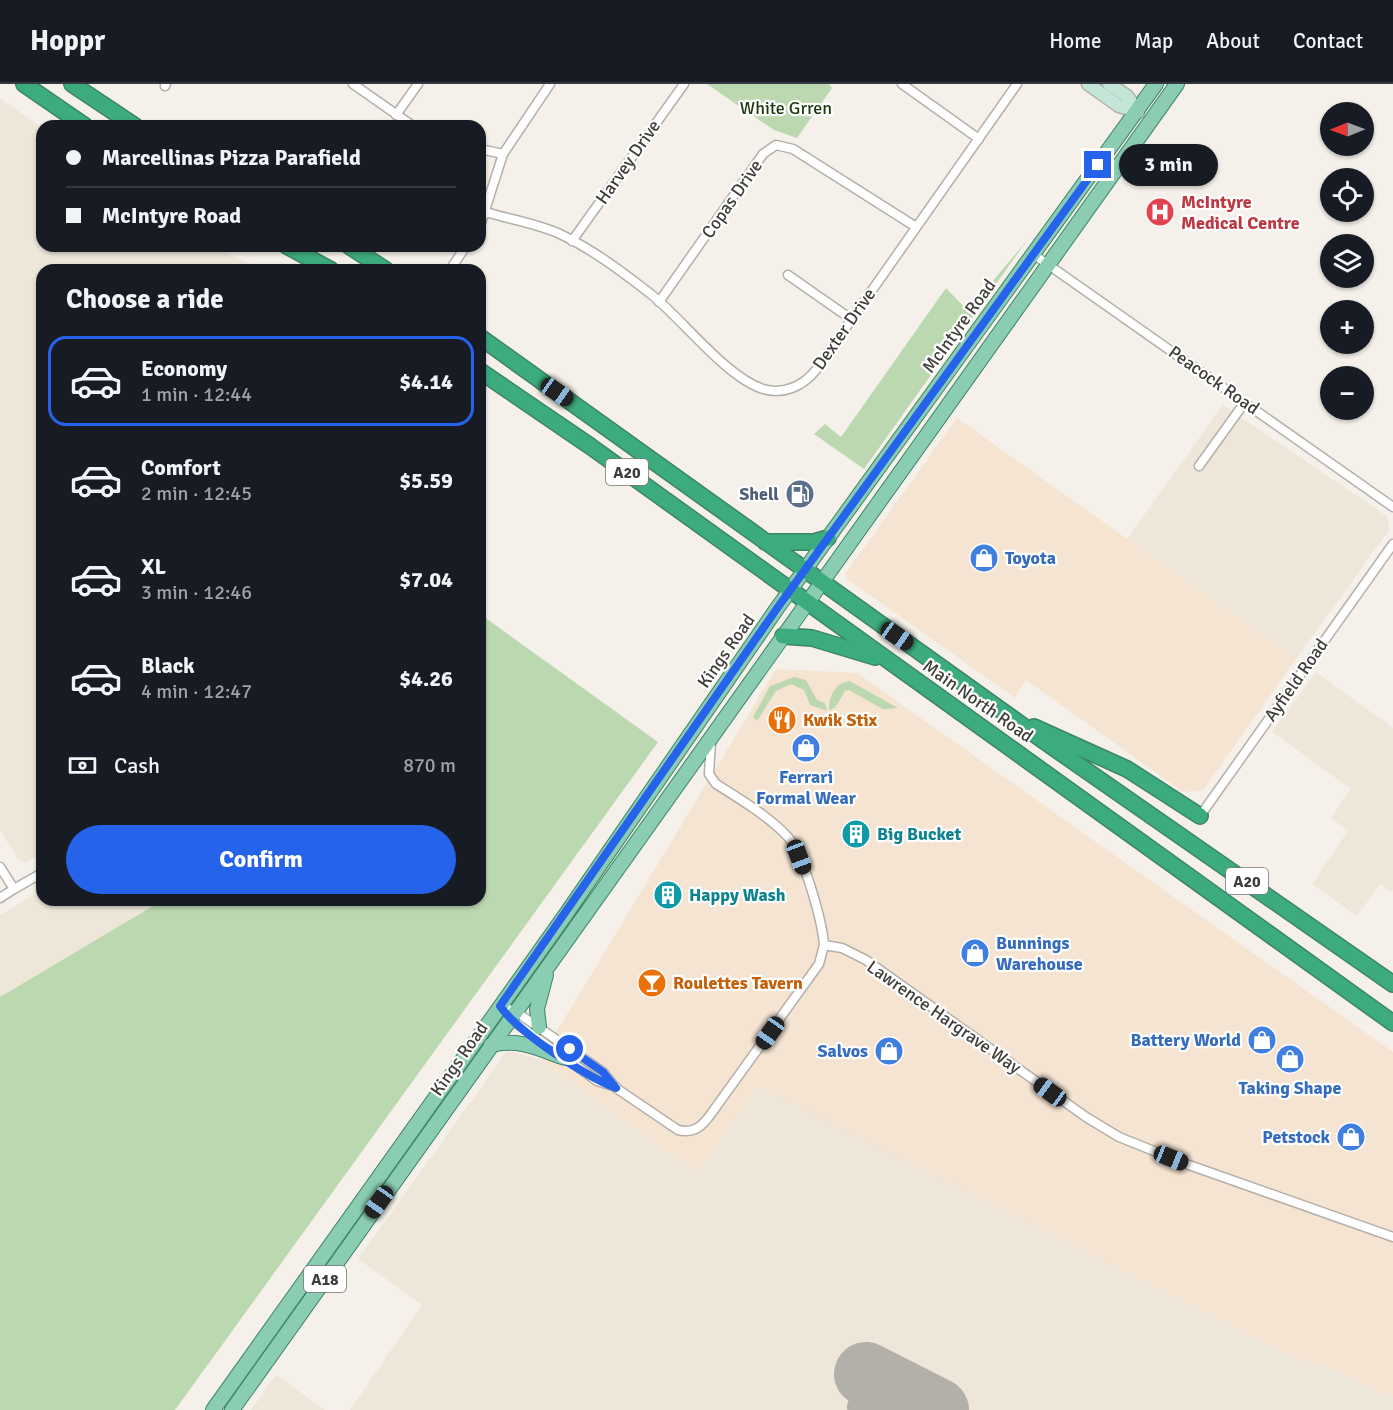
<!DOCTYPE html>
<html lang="en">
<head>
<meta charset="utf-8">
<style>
  :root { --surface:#171b24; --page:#242831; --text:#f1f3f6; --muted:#9ea1a6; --line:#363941; --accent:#2563eb }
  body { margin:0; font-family:Signika,sans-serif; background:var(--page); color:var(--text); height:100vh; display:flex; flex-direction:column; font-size:22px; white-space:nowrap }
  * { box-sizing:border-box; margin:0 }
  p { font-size:20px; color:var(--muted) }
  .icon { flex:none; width:33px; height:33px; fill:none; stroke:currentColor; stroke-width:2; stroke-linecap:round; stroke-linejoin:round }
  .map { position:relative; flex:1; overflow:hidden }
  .sheet { position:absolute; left:36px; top:180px; width:450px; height:642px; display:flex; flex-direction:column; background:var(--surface); border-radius:18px; box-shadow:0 2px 4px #0004 }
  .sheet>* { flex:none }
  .hud { position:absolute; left:36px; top:36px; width:450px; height:132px; border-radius:18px; box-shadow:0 2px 4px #0004; display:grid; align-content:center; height:132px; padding:0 30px; background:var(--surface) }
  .needle { width:39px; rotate:269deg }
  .fabs { position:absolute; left:1320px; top:18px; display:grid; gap:12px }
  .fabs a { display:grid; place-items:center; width:54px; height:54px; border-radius:50%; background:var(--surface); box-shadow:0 2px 4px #0004; font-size:30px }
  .end { position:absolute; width:27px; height:27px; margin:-14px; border:8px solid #2563eb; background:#fff; box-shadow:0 0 0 3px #fff }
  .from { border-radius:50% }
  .bubble { position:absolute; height:42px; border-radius:21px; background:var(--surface); box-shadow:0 2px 4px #0004; font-size:20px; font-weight:700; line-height:42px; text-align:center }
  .car { position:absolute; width:18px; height:36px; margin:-18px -9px; border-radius:8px; box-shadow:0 0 4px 2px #0007; background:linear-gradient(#222 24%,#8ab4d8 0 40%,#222 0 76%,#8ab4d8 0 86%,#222 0) }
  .hud b { display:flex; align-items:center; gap:21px; height:57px; font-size:22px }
  .hud b+b { border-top:2px solid var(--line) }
  .hud i { width:15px; height:15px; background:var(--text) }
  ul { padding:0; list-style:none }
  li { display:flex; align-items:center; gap:18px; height:90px; margin:0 12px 9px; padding:0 18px; border:3px solid transparent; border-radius:18px }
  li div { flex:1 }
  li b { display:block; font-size:22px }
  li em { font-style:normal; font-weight:700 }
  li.active { border-color:var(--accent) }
  li>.icon { width:54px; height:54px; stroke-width:1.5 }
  h2 { padding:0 30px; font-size:27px; line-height:72px }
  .pay { display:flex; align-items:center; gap:15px; height:66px; padding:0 30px; font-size:22px }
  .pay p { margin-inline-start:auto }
  .primary-button { display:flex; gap:12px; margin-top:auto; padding:12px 30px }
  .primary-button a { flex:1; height:69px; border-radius:36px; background:var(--accent); color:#fff; font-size:24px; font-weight:700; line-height:69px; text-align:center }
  header { display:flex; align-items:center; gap:36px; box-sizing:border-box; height:84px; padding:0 30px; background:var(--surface); border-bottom:2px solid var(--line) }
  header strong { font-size:28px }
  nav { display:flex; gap:33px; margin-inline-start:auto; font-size:21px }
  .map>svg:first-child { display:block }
</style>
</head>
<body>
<header>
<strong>Hoppr</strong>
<nav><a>Home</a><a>Map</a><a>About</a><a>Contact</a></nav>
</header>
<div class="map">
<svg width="1393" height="1326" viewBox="0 0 1393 1326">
  <rect width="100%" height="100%" fill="#f5f0e9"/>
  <path fill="#f5e4d2" d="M957 334 1296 575 1203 706 1183 708 1026 596 1015 614 1011 611 847 495 846 489Z
    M776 585 857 589 1393 968V1314L1336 1287 1294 1273 759 1003 697 1088 540 975Z"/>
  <path fill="#eee6d8" d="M0 14 42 44V162H213L262 186H42V769L25 779 17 774 0 746Z
    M1223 321 1388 433 1389 446 1296 575 1127 455Z
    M1316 588 1393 644V806L1391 808 1380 800 1357 832 1312 800 1348 747 1331 734 1351 705 1272 648Z
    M42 806V816H163L0 913V831Z
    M507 967 540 975 697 1088 759 1002 1294 1273 1336 1287 1393 1314V1326H350L422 1221 358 1175Z
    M276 1291 325 1326H251Z"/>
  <path fill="#bcd8b0" d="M707 0H829L832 4 797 54 774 46Z
    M1028 155 864 385 814 350 825 340 841 353 946 204 968 227Z
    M480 530 658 658 175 1326H0V913L163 816H480Z
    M794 593 806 596 817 616 825 619 827 627 810 621 804 606 791 600 776 607 757 637 753 633 770 602Z
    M850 597 853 599 898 624 883 625 849 606 845 607 835 624 829 626C828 613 836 598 850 597Z"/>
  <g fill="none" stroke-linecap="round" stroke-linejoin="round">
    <path stroke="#b3b0aa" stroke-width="26" d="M860 1323 879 1309 903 1308"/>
    <path stroke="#b3b0aa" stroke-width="64" d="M866 1290 937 1326"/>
    <g stroke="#b4b0a9" stroke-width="11">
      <path id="street" d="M353 0 413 42
        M902 0 979 55
        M165 2 166 0
        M396 31 418 0
        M480 65 503 70
        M486 128C511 136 541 140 564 152 595 167 625 190 652 211 683 236 726 293 763 305 784 311 803 302 816 286L1017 0
        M480 142 503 70 550 0
        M572 157 684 0
        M1033 170 1393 423
        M450 186 466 162
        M788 191 851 235
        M659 218 763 70 776 61 793 65 916 143
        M1199 382 1245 318
        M711 658 709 690 716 700C740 715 768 732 787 752 804 770 822 837 824 861L842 864 866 876 1086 1033 1119 1053 1189 1081 1393 1153
        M1200 732 1393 460
        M0 783 14 805 0 814
        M14 805 42 789
        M500 922 515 927 603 988 616 1004 678 1046C692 1049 699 1045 708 1034L819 880 824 861
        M509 934 552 965
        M563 972 597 997 616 1003"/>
    </g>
    <g stroke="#b4b0a9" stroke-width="15">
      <path id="secondary" d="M1088 0 1119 22 1137 27
        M1109 0 1127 12 1138 28"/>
    </g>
    <g stroke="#3d8567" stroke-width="16">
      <path id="primary" d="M539 943 537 925 546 891
        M491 961C519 954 539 965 565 974
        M213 1326 564 833 778 523 1156 0
        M232 1326 1177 0"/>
    </g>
    <g stroke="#3d8567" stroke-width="18">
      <path id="highway" d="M24 0 85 42
        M72 0 135 42
        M287 162 331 186
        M349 162 386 186
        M480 253 1044 657 1393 900
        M480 287 590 362 1393 939
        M765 458H814L828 454
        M783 552 812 554 875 573
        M1034 643 1127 685 1200 732"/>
    </g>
    <use href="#street" stroke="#fff" stroke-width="8"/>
    <use href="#secondary" stroke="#c4e6d9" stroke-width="12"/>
    <use href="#primary" stroke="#8acdb2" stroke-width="14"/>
    <use href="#highway" stroke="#3cac7f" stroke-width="15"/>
  </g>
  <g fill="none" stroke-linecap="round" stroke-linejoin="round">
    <path stroke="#2563eb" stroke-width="8" d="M570 965 603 988 616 1004C585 992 519 949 500 922L778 523 1098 81"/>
  </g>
  <defs>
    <g id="hospital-disc" transform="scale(1.5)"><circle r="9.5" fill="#e0444e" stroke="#fff"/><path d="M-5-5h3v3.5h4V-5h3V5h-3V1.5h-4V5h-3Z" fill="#fff"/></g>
    <g id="fuel-disc" transform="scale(1.5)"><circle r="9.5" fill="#5c6f8a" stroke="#fff"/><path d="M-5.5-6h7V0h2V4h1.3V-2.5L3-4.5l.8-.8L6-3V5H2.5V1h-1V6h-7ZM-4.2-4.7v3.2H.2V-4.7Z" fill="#fff"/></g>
    <g id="shop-disc" transform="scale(1.5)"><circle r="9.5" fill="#3f7fe0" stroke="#fff"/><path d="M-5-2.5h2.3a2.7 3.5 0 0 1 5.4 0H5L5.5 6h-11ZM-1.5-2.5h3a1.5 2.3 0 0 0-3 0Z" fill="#fff"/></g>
    <g id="restaurant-disc" transform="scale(1.5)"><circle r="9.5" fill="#e8710a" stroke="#fff"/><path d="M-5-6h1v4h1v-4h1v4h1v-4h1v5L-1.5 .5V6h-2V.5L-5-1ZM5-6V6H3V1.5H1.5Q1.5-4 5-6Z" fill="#fff"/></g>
    <g id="building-disc" transform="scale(1.5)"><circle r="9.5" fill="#0f9aa8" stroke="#fff"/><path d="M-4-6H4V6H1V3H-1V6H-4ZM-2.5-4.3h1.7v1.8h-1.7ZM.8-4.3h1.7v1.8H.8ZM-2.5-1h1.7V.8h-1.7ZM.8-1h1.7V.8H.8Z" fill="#fff"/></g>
    <g id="bar-disc" transform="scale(1.5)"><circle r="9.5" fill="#e8710a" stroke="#fff"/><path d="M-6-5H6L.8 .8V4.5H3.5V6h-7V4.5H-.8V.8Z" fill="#fff"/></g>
  </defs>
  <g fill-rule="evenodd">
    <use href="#hospital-disc" x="1160" y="128"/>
    <use href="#fuel-disc" x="800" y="410"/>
    <use href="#shop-disc" x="984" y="474"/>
    <use href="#restaurant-disc" x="782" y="636"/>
    <use href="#shop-disc" x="806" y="664"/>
    <use href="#building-disc" x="856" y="750"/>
    <use href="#building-disc" x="668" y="811"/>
    <use href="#shop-disc" x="975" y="869"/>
    <use href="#bar-disc" x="652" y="899"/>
    <use href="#shop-disc" x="1262" y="956"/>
    <use href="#shop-disc" x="889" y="967"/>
    <use href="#shop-disc" x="1290" y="975"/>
    <use href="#shop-disc" x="1351" y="1053"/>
  </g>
  <g text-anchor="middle" stroke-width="4.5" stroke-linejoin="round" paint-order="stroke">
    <g fill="#fff" stroke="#787775" stroke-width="1.5">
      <rect x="606" y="375" width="42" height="26" rx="4.5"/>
      <rect x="1226" y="784" width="42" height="26" rx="4.5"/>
      <rect x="304" y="1182" width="42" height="26" rx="4.5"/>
    </g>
    <g font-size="16" font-weight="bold" fill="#3e3d3a">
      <text x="627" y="394">A20</text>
      <text x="1247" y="803">A20</text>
      <text x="325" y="1201">A18</text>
    </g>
    <g font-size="18" fill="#1c380b" stroke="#fff">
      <text x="786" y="30">White Grren</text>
    </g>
    <g font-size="18" fill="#3e3d3a" stroke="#fff">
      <text transform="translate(628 78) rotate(-55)" y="6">Harvey Drive</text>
      <text transform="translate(732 115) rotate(-55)" y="6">Copas Drive</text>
      <text transform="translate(959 242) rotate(-54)" y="6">McIntyre Road</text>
      <text transform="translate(844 245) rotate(-55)" y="6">Dexter Drive</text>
      <text transform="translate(1214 296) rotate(35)" y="6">Peacock Road</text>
      <text transform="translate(726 567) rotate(-55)" y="6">Kings Road</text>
      <text transform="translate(1296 596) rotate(-55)" y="6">Ayfield Road</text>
      <text transform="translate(978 617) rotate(35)" y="6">Main North Road</text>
      <text transform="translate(944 933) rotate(35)" y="6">Lawrence Hargrave Way</text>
      <text transform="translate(459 975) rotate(-55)" y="6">Kings Road</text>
    </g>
    <g font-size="18" font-weight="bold" fill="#be3a42" stroke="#fff" text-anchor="start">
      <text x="1181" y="124">McIntyre<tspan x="1181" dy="21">Medical Centre</tspan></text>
    </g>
    <g font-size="18" font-weight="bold" fill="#4e5e75" stroke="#fff" text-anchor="end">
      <text x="779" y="416">Shell</text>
    </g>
    <g font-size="18" font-weight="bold" fill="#366cbe" stroke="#fff" text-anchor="end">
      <text x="1005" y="480" text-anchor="start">Toyota</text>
      <text x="806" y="699" text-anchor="middle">Ferrari<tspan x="806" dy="21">Formal Wear</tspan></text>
      <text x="996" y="865" text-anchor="start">Bunnings<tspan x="996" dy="21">Warehouse</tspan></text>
      <text x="1241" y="962">Battery World</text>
      <text x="868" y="973">Salvos</text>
      <text x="1290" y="1010" text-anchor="middle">Taking Shape</text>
      <text x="1330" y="1059">Petstock</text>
    </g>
    <g font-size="18" font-weight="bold" fill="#c56008" stroke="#fff" text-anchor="start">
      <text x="803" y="642">Kwik Stix</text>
      <text x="673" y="905">Roulettes Tavern</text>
    </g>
    <g font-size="18" font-weight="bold" fill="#0d838f" stroke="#fff" text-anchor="start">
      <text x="877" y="756">Big Bucket</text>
      <text x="689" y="817">Happy Wash</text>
    </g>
  </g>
</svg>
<div class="fabs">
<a><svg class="needle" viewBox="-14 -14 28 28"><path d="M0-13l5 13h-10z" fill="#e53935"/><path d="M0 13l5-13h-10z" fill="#9ea1a6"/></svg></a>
<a><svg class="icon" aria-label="locate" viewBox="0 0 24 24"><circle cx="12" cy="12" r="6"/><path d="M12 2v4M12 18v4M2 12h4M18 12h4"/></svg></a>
<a><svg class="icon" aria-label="layers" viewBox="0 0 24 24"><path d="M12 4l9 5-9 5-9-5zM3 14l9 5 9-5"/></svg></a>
<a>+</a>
<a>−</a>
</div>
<i class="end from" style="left:570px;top:965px"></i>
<i class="end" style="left:1098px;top:81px"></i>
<div class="bubble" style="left:1119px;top:60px;width:99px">3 min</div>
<i class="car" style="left:557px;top:308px;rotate:125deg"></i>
<i class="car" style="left:897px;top:552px;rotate:125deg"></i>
<i class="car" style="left:799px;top:773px;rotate:159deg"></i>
<i class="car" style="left:770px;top:949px;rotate:215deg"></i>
<i class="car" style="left:1050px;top:1008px;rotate:306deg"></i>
<i class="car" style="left:1171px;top:1074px;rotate:112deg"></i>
<i class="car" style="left:379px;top:1118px;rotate:215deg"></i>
<div class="hud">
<b><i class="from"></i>Marcellinas Pizza Parafield</b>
<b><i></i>McIntyre Road</b>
</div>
<section class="sheet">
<h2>Choose a ride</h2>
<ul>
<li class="active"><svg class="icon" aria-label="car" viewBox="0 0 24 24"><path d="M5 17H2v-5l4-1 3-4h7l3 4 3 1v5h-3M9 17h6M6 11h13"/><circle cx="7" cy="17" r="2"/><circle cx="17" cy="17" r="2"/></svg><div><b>Economy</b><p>1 min · 12:44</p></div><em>$4.14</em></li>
<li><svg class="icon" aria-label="car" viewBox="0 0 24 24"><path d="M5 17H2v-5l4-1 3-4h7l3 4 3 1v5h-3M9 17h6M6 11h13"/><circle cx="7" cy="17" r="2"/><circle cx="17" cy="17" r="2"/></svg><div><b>Comfort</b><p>2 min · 12:45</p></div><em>$5.59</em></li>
<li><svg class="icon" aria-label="car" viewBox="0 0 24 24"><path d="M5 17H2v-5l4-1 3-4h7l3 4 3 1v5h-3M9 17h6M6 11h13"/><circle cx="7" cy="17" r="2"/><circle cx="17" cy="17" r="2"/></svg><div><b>XL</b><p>3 min · 12:46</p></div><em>$7.04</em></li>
<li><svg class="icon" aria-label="car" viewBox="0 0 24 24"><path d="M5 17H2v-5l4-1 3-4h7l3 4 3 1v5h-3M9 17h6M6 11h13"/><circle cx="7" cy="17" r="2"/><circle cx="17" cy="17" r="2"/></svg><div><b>Black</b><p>4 min · 12:47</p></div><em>$4.26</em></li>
</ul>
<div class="pay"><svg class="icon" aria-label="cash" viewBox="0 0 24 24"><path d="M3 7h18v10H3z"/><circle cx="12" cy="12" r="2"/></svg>Cash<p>870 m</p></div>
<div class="primary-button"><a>Confirm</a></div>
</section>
</div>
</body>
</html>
